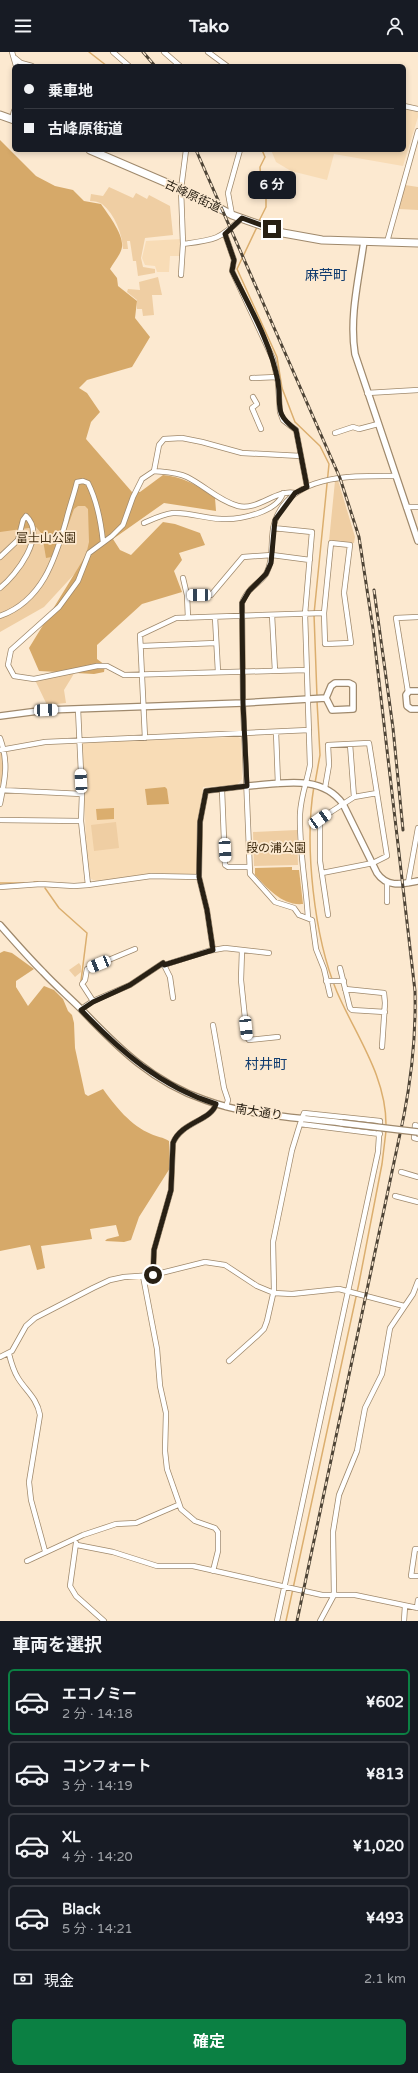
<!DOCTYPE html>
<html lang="ja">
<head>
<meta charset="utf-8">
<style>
  :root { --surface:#171b24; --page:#20242c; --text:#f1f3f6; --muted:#9ea1a6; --line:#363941; --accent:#0b8043 }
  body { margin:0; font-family:"Varela Round","Noto Sans JP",sans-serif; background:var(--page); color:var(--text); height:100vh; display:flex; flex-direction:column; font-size:15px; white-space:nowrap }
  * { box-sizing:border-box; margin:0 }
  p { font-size:13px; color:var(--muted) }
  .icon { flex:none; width:22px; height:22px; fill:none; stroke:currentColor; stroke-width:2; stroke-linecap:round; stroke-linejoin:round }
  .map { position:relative; height:1569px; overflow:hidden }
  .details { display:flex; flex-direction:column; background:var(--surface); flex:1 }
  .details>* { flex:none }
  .banner { position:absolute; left:12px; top:12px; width:394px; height:88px; border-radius:6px; box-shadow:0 2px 6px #0003; display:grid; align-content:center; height:88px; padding:0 12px; background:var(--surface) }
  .end { position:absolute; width:18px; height:18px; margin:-9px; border:5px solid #282014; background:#fff; box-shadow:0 0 0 2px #fff }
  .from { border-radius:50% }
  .bubble { position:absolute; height:28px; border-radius:6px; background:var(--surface); box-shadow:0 2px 6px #0003; font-size:13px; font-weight:700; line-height:28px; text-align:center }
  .car { position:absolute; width:12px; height:24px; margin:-12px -6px; border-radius:5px; box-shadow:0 0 3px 1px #0007; background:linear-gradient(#fff 24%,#345 0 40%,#fff 0 76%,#345 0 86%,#fff 0) }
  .banner b { display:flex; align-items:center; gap:14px; height:38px; font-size:15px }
  .banner b+b { border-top:1px solid var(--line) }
  .banner i { width:10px; height:10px; background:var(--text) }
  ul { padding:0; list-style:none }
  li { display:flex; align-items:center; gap:12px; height:66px; margin:0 8px 6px; padding:0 4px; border:2px solid var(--line); border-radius:6px }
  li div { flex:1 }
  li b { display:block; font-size:15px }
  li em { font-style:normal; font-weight:700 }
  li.on { border-color:var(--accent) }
  li>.icon { width:36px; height:36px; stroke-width:1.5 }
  h2 { padding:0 12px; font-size:18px; line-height:48px }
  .pay { display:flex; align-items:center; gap:10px; height:44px; padding:0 12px; font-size:15px }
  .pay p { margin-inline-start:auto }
  .cta { display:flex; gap:8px; margin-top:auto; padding:8px 12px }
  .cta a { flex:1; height:46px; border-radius:6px; background:var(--accent); color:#fff; font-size:16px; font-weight:700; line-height:46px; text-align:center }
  header { display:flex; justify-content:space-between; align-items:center; height:52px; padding:0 12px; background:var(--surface); font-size:18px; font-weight:700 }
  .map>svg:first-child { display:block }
</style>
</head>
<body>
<header><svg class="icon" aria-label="menu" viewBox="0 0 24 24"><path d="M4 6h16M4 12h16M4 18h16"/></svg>Tako<svg class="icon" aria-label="person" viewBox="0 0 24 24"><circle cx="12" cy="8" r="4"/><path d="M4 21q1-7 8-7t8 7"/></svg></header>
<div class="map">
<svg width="418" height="1569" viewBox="0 0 418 1569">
  <rect width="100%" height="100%" fill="#fce9d0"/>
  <path fill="#f8dcb6" d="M404 57 418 60V65L403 114 334 102 327 128 291 119 276 110 271 98H404Z
    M181 187V204H170L169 220H157L155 214 145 213 142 206 146 189Z
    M238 685 241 687 242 727 237 733 203 735 199 763 197 820 195 823 160 821 107 829 98 830 91 827 88 821 81 690Z"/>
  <path fill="#efcea3" d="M405 133 418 135V158L399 157Z
    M109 135 133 146 136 141 147 147 149 143 170 154 173 183 145 186 141 206 143 215 155 217V221L138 224 136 209H133L130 189H127L128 197H123C122 182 115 162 102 152 99 150 94 149 90 149L91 142 103 144Z
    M158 225 162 243H152L154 263 143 264 142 257H137V248L127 240 128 237 140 238 139 230Z
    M83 427 103 491 44 555 0 580V452Z
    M338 428 355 485 354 491 329 489 335 429Z
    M75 620 64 638 66 651 47 653 35 628Z
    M0 700 3 702 5 720 0 734Z
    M116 770 119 796 94 799 91 773Z
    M297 778 298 813 254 814 253 780Z
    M79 911 81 914V920L75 925 69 918Z"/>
  <path fill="#d6a969" d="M0 88 36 124 55 134 73 138 84 149 101 152C108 162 124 183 122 195 121 202 114 210 110 217L117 226 118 234 137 249 135 266 150 285 132 315 87 328 79 336 87 341 100 360 91 370 86 387 132 440H140L163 423C187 426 196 433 215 446L216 459 164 451 113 487 120 498 131 503 163 470 175 472 200 481 205 493 179 501 182 508 174 519 182 540 142 552 97 593V607L105 613 104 620 94 622 39 619 29 596 86 503 89 490 88 457 85 454H78L74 457 57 504 46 506 42 482 36 475 0 480Z
    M165 735 167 737 169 752 147 753 145 737Z
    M4 899 12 901 34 917 16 929V935L28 954 44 934 54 938 63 947 68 959 72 963 74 971 75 996 85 1042 88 1044 103 1037C115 1054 131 1074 151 1082 157 1085 163 1085 169 1089L170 1116 139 1165 131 1188 124 1190 105 1189 107 1187 119 1184 116 1173 90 1177 92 1187 41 1194 45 1216 37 1218 30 1193 0 1199V901Z"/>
  <path fill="#dbae6e" d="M114 756V767L97 768 96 757Z
    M292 815V818H299L303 852C283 854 268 837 255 823V816Z"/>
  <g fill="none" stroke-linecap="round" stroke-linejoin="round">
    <path stroke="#dbae6e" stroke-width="1.5" d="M89 0 107 14
      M259 169 266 155V141L261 132 260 115 265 105 262 98
      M257 175 237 217 277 305 282 336 295 370 320 394 329 412 314 562 317 645
      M315 731 320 703 317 649
      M314 734C304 793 314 885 337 940 356 984 387 1025 386 1075
      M34 830H38
      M0 831H24
      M45 836 59 856 87 881 81 929
      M286 1569 359 1231 382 1112 386 1079"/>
    <g stroke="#9f896c" stroke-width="6">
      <path id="minor" d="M12 0 16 14
        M113 0 129 14
        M164 0 180 14
        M208 0 227 14
        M15 6 21 11 32 14
        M404 54 418 57
        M12 67 14 59
        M232 163 228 141 240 98
        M225 182 234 208 232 219 273 307 278 330 280 360 283 368 296 378 307 435
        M387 190 418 79
        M183 192C214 188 219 188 242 166
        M181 223 183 192 181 137 186 98
        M252 326 277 325
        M367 341 418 338
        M253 345 257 352 252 356 261 377
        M335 381 353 375 359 377 378 372
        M301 404 242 401 202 390 182 386 164 387 159 393 154 419 142 427 133 445 123 473 112 484 89 501 78 529 59 555 11 598 8 613 14 624 34 627 97 614H107L124 623 306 618
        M154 419C165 420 177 420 187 425 205 434 219 449 238 454 258 459 276 437 295 441
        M406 455H418
        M144 471C153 467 163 462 173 461 190 460 205 467 222 467 240 468 278 460 283 441
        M273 476 312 480 305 562 310 713C307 730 301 743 300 762 299 798 306 831 308 866
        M331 491 350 493 344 541 351 591 325 592 324 561Z
        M0 505 18 488 23 468 26 464C47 484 16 523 0 536
        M183 526 187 543 188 566
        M187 543H211L243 505 272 503 310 508
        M272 563 275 619
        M0 564C42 549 55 508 66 469 69 456 74 443 77 430L83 429 88 431C97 449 101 470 103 490
        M215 565 218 620
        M141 594 216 591
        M408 640 396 566 418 565
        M78 657 82 742 81 769 88 833 151 824 199 825 200 770 206 739 247 734
        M276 680 278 732
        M0 686C9 711 5 727 0 752
        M145 686 140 583 176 566 324 561
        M350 692 354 745
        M0 698 45 690 309 678
        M0 738 82 742
        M222 738 225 813 228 815H249
        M0 768 81 769
        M322 821 373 811 387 804 369 691 328 693 329 713 325 736
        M199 825 207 858 213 898
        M387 830V850
        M408 831 418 776
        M0 835 41 832 74 834 88 833
        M328 863 320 809V767L354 745 377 741
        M242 898 241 928 247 985 249 988 278 985
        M164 913 208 899 225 896 269 901
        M340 916 350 956 352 958 385 960
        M326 929H344
        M345 937 384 941 385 951 382 995
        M330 943 324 917 316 897 312 868 299 863 294 856 275 850 250 822 243 651 242 551C244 546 247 541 250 538 255 532 264 527 267 520 275 504 269 486 275 469 292 421 354 424 395 424
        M93 949 130 933 163 911 170 925 173 946
        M81 957 93 949 82 932 85 928 87 917 135 897
        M213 973 224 1036 228 1048 226 1055
        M418 1074 415 1073 414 1086 418 1087
        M401 1120 418 1125
        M395 1144 418 1150
        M153 1223 154 1198 171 1138 173 1091C181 1070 211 1069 216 1052
        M143 1224 157 1297 160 1334 166 1361 165 1399 167 1417 181 1457 195 1469 215 1476 218 1480V1499L213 1519
        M9 1302C11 1310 13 1318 18 1326 26 1339 37 1346 40 1363L29 1430 31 1448 45 1499
        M0 1305 12 1299 26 1274 35 1266 93 1236 110 1228 124 1225 153 1223 205 1210 225 1213 257 1234 274 1241 292 1242 339 1237 404 1254
        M229 1309 258 1283 264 1277 267 1269 274 1238 273 1190 292 1098 300 1072
        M76 1491 70 1534 76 1544 104 1569
        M77 1493 113 1500 157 1514H193L322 1543H355L418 1556
        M418 1497H415L411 1524H418
        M27 1509 83 1483 116 1472 136 1471 178 1453
        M417 1556 418 1548
        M277 1569 378 1100 380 1069 304 1061 300 1072 380 1082
        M320 1569 334 1543 333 1480 339 1443 357 1399 365 1356 382 1322 390 1276 413 1242 418 1229
        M404 1569 405 1554"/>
    </g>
    <g stroke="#9f896c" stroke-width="8">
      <path id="tertiary" d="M364 189C359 226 349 265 355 302L418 489
        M335 631H349L353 633V657L332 658 326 646 331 634Z
        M418 639H409L406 643 407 654 411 657H418
        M0 664 46 658 243 651 326 646
        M247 734C279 732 321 721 343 752L377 821C387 836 402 832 418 829
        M0 873C14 889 28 905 43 920 55 933 69 945 82 958 118 996 154 1031 205 1048 248 1064 296 1065 342 1071"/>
    </g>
    <g stroke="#9f896c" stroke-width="9">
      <path id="primary" d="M0 63 14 68
        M90 98 195 143 232 163 283 181 322 188 418 191"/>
    </g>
    <use href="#minor" stroke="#fff" stroke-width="4.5"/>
    <use href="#tertiary" stroke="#fff" stroke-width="5.5"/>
    <use href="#primary" stroke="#fff" stroke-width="7"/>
    <g stroke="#4e4436" stroke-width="3">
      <path id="rail" d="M143 0 155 14
        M196 98 340 426 359 485 373 577 415 939C416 982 412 1022 404 1063L297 1569
        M374 538 393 676 403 778"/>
    </g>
    <use href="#rail" stroke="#fce9d0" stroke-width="1.5" stroke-dasharray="4.5" stroke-linecap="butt"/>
    <g stroke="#9f896c" stroke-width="8" stroke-linecap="butt">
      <path id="tertiary-bridge" d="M342 1071 418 1080"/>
    </g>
    <use href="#tertiary-bridge" stroke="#fff" stroke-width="5.5"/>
  </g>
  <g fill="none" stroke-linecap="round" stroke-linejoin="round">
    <path stroke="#282014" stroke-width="5" d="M153 1223 154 1198 171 1138 173 1091C181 1070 211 1069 216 1052 161 1035 120 999 81 958L93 950 130 933 163 911 164 913 213 898 207 858 199 825 200 770 206 739 247 734 243 651 242 551 249 539 266 522 271 511 275 468 295 441 307 435 296 378C273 360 282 355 278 330 271 291 249 254 232 219L234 208 225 182 242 166 272 177"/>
  </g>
  <g text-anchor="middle" stroke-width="3.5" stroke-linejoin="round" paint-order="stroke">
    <g font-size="12" fill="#282014" stroke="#fce9d0">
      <text transform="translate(193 144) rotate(25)" y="4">古峰原街道</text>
      <text transform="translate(259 1060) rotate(9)" y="4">南大通り</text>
    </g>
    <g font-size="12" fill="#412e12" stroke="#fce9d0">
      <text x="46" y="490">富士山公園</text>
      <text x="276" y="800">段の浦公園</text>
    </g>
    <g font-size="14" fill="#113c6f" stroke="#fce9d0">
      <text x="326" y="228">麻苧町</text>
      <text x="266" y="1017">村井町</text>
    </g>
  </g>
</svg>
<i class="end from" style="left:153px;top:1223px"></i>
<i class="end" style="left:272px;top:177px"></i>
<div class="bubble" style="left:248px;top:119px;width:48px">6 分</div>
<i class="car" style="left:199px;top:543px;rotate:270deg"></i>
<i class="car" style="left:46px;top:658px;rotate:88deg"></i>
<i class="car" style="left:81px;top:729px;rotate:357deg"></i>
<i class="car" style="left:320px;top:767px;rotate:56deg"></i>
<i class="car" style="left:225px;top:798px;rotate:177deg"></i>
<i class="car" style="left:99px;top:912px;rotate:248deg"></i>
<i class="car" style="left:246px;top:976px;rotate:174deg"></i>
<div class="banner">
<b><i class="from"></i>乗車地</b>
<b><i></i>古峰原街道</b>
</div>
</div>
<section class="details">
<h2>車両を選択</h2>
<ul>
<li class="on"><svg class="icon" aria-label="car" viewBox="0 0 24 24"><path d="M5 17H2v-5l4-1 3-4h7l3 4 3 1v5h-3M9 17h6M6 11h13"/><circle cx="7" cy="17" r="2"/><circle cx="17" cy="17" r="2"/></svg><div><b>エコノミー</b><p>2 分 · 14:18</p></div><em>¥602</em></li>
<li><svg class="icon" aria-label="car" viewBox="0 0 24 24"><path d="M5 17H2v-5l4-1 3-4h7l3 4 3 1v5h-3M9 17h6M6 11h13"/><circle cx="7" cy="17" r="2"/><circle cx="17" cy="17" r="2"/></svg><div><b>コンフォート</b><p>3 分 · 14:19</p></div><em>¥813</em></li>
<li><svg class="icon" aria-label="car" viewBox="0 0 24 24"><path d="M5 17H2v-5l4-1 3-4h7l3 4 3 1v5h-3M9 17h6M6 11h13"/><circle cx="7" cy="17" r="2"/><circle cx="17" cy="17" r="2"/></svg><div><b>XL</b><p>4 分 · 14:20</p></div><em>¥1,020</em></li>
<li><svg class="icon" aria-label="car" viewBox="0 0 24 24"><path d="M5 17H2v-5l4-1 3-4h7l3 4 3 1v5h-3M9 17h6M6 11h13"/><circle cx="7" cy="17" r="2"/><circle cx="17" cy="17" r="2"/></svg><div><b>Black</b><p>5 分 · 14:21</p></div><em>¥493</em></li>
</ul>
<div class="pay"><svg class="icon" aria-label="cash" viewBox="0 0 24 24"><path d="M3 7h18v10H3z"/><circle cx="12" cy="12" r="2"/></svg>現金<p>2.1 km</p></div>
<div class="cta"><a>確定</a></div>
</section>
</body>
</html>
